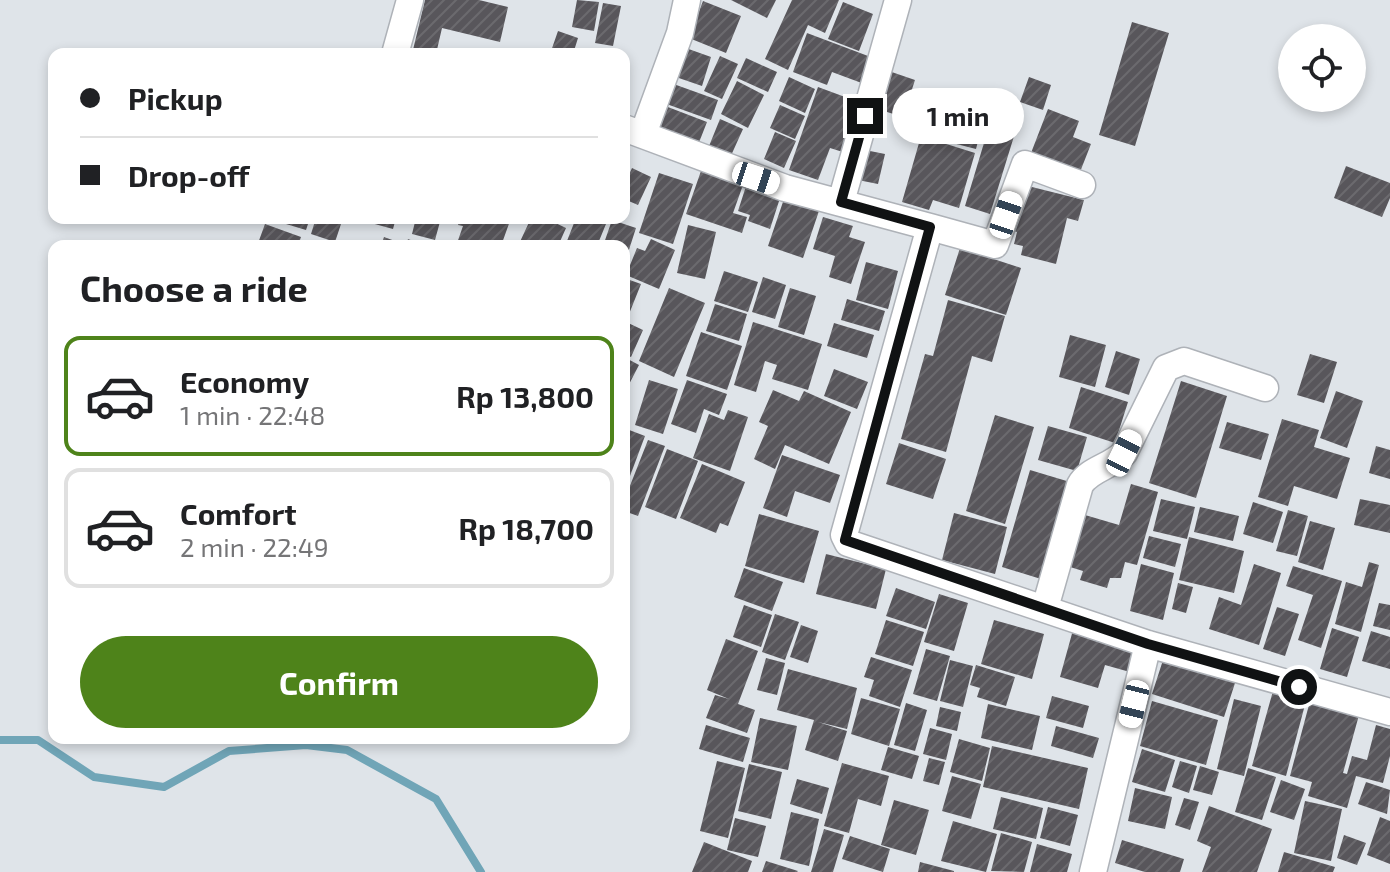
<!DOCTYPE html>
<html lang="en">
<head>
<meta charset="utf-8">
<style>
  :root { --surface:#fff; --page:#f6f6f6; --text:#202124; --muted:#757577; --line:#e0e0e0; --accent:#4e831a }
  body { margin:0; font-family:"Exo 2",sans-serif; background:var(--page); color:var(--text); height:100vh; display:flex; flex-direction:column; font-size:30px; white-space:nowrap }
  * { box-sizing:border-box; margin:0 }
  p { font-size:26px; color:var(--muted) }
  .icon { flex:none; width:44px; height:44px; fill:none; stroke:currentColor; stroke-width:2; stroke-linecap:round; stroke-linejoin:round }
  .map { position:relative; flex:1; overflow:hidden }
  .drawer { position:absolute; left:48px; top:240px; width:582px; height:504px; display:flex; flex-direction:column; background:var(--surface); border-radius:16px; box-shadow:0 4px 12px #0003 }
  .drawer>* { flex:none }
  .hud { position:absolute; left:48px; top:48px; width:582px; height:176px; border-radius:16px; box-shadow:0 4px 12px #0003; display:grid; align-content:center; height:176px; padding:0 32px; background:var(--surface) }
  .tools { position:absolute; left:1278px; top:24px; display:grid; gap:16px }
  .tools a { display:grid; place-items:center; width:88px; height:88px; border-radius:50%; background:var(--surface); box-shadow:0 4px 12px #0003; font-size:40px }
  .end { position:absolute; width:36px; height:36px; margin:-18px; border:10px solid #101213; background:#fff; box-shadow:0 0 0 4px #fff }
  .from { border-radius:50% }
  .bubble { position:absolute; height:56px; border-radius:28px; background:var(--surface); box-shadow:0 4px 12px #0003; font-size:26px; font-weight:700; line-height:56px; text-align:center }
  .car { position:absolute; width:24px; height:48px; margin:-24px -12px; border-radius:10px; box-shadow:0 0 6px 2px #0007; background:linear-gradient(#fff 24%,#345 0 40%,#fff 0 76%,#345 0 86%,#fff 0) }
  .hud b { display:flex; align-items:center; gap:28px; height:76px; font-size:30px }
  .hud b+b { border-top:2px solid var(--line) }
  .hud i { width:20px; height:20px; background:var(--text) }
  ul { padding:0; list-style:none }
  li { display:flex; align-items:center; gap:24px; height:120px; margin:0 16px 12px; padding:0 16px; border:4px solid var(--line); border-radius:16px }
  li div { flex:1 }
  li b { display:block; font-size:30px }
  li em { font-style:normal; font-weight:700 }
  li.current { border-color:var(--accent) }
  li>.icon { width:72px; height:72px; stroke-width:1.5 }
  h2 { padding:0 32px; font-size:36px; line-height:96px }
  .button { display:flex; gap:16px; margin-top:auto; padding:16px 32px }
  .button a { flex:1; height:92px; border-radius:48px; background:var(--accent); color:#fff; font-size:32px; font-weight:700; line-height:92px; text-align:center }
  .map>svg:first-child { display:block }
</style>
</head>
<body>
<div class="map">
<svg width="1390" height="872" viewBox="0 0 1390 872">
  <defs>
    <pattern id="building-hatch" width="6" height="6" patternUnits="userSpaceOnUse" patternTransform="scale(2)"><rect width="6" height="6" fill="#58565b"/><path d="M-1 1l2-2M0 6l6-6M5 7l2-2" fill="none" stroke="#6b6a6e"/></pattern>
  </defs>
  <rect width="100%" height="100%" fill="#dfe4e9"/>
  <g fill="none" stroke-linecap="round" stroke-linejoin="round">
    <path stroke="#70a5b7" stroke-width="8" d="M0 740H38L94 777 164 787 229 751 306 745 347 750 436 799 481 872"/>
  </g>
  <path fill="url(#building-hatch)" d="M425 0H479L508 7 500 42 442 28 436 54H412Z
    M577 0 599 2 594 31 572 27Z
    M731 0H776L767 18Z
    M792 0H839L825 33 808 25 788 70 765 59Z
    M703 1 741 16 726 53 689 38Z
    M843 2 873 14 859 51 828 39Z
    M603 3 621 6 613 46 595 43Z
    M1132 22 1169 33 1135 146 1099 135Z
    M558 31 578 38 573 54H550Z
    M807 33 876 59 867 85 832 72 827 85 793 72Z
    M683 47 711 57 702 86 673 76Z
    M720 56 738 64 722 99 704 91Z
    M746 58 777 72 768 92 737 78Z
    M880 68 915 80 903 117 868 106Z
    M789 77 815 89 805 113 779 101Z
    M1029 77 1051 85 1043 110 1020 102Z
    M737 81 764 95 748 128 721 114Z
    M668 82 718 100 711 120 661 102Z
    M818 87 864 104 846 153 830 148 818 180 789 170Z
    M954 98 987 106 976 149 933 138 937 125 930 123 934 104 951 108Z
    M660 104 707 122 698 145 652 128Z
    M780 105 805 116 795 139 770 128Z
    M1048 109 1079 121 1073 137 1091 144 1080 172 1031 153Z
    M993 113 1019 120 990 214 965 206Z
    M720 119 743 129 729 160 707 151Z
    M775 132 796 141 784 168 764 159Z
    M921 136 975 153 959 208 933 200 929 210 902 202Z
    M860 149 885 154 878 184 853 179Z
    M1346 166 1390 183V198L1382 217 1334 198Z
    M632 168 651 177 638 205 624 199V186Z
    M701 171 743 185 733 213 747 217 742 233 686 214Z
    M659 173 693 184 673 244 639 233Z
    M747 183 781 195 770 229 748 221 750 215 738 211Z
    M1028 186 1084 200 1078 221 1067 218 1056 264 1021 255 1023 246 1014 244 1017 232 1009 230Z
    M785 196 820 208 803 258 768 246Z
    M823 217 853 226 849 237 865 242 851 284 829 277 835 256 813 249Z
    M276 218H310L306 230 276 221Z
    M316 218H343L335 242 311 234Z
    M373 218H396L393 229 371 223Z
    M416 218H441L435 240 412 234Z
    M460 218H511L501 246H456L463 226 458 225Z
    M531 218H545L566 228 558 246H518Z
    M576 218 608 219 597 246H565Z
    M612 220 636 228 625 262 624 246H603Z
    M265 224 301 237 298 246H257Z
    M688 225 716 232 705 279 677 273Z
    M384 237 406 245 408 239 426 246H381Z
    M651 239 675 250 659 289 626 275 637 248 645 251Z
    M960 248 1021 268 1006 315 945 295Z
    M866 262 898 271 888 309 856 300Z
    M724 271 758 282 748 312 714 301Z
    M763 277 786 285 775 319 752 312Z
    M624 278 641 284 629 314 624 312Z
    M669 288 705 303 674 377 639 361Z
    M790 288 816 296 804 335 778 327Z
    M847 299 885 311 879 331 841 320Z
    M948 300 1005 316 992 362 972 356 946 452 901 439 925 354 933 356Z
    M715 304 747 314 739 341 706 331Z
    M624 321 643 330 631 357 624 354Z
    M753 322 822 344 808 390 772 379 777 365 765 361 756 392 734 385Z
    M834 323 874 335 867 358 827 346Z
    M701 332 742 346 727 390 686 376Z
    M1070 335 1106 345 1095 387 1059 377Z
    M1116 351 1140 359 1129 395 1105 387Z
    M1310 354 1337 362 1324 403 1297 395Z
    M624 357 639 365 624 394Z
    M834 369 868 382 857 409 824 396Z
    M649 380 678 389 663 434 635 425Z
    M687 380 727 394 719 415 704 409 696 433 671 424Z
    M1181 381 1227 396 1196 498 1149 483Z
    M1081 387 1128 402 1115 443 1069 428Z
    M773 390 799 401 804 391 851 412 829 464 785 445 775 469 754 459 768 426 759 422Z
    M1336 391 1363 401 1347 448 1320 438Z
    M728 410 748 417 730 471 693 458 709 414 724 420Z
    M995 415 1034 427 1005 524 966 511Z
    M1282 419 1319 430 1314 447 1350 458 1337 499 1294 486 1288 506 1258 497Z
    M1227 422 1269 434 1261 460 1219 448Z
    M1048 426 1087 437 1077 471 1038 460Z
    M624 428 645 436 624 492Z
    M648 440 665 446 638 516 624 511V501Z
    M899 443 946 459 933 499 886 484Z
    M1376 446 1390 450V479L1369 473Z
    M667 449 698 461 676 519 645 507Z
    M782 455 840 475 830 503 795 491 787 517 763 508Z
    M702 464 745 482 728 526 720 523 716 533 680 518Z
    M1030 470 1070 482 1041 579 1002 567Z
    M1131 484 1158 492 1137 565 1125 562 1121 578H1110L1107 588 1080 580 1083 571 1070 567 1085 515 1119 525Z
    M1161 499 1195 507 1187 539 1153 531Z
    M1360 499 1390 505V533L1354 525Z
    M1253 502 1283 512 1273 543 1243 534Z
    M1200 507 1239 516 1233 541 1194 532Z
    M1288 510 1308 516 1297 556 1276 551Z
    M954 513 1007 527 995 574 942 560Z
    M759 514 819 531 804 583 745 566Z
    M1310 521 1335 528 1323 570 1298 562Z
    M1149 536 1181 544 1175 567 1143 558Z
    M1189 537 1244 551 1234 593 1179 580Z
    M826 554 886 569 876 609 816 594Z
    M1369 562 1379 565 1361 632 1335 624 1346 582 1362 587Z
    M1141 564 1174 573 1163 620 1130 611Z
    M1254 564 1281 573 1259 645 1209 629 1219 597 1241 605Z
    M1293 566 1342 581 1321 648 1298 640 1313 595 1286 586Z
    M744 568 783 582 772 611 734 597Z
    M1178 583 1193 587 1186 613 1172 609Z
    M896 588 935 602 926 629 886 616Z
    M939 594 968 603 954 651 924 642Z
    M1379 603 1390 605V630L1373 626Z
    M744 605 772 615 761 647 733 637Z
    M1277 607 1299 614 1285 656 1263 649Z
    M775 614 799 622 785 660 762 652Z
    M886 620 924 632 913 666 875 654Z
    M994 620 1044 634 1032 679 981 664Z
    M801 625 818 631 808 663 790 657Z
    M1332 628 1359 637 1347 677 1320 669Z
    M1073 630 1134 642 1137 674 1105 665 1098 688 1060 677Z
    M1371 631 1390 637V669L1362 661Z
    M726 639 758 651 738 704 755 710 747 733 706 718 715 695 729 699 707 690Z
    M926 649 950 656 937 701 913 694Z
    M871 657 912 670 900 707 869 696 874 680 864 677Z
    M1164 657 1236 680 1224 717 1152 694Z
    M766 658 785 663 777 695 757 690Z
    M950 660 973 666 963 707 940 701Z
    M976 665 1015 677 1006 706 977 697 980 688 970 685Z
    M788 669 857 688 847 729 818 722 847 731 838 761 805 750 814 720 777 710Z
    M1273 691 1306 701 1286 776 1252 766Z
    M1052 696 1089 706 1083 728 1046 718Z
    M861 698 900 709 889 746 851 734Z
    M1234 699 1261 706 1244 776 1217 769Z
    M1152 701 1218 720 1206 765 1140 746Z
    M1310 701 1359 715 1343 773 1347 774 1352 756 1367 760 1376 725 1390 729V756L1383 783 1356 776 1347 808 1308 796 1312 782 1290 776Z
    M906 703 927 710 915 751 894 745Z
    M988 704 1040 716 1032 750 981 738Z
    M940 707 961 712 957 731 936 726Z
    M760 718 797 726 788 770 751 762Z
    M706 725 750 738 743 762 699 749Z
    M1056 726 1099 738 1093 758 1051 746Z
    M930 728 952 734 946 760 923 754Z
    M959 739 990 748 982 781 950 772Z
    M992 746 1088 768 1079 809 983 787Z
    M888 747 919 756 912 779 881 770Z
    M1142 749 1175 760 1165 792 1132 782Z
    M929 758 945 762 939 785 923 781Z
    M717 761 745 768 728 838 700 831Z
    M1180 761 1197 766 1189 793 1172 787Z
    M842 763 889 776 881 806 858 799 849 833 824 826Z
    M749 764 782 772 771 819 738 811Z
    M1200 766 1219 772 1212 795 1193 790Z
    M1248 768 1276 777 1262 820 1235 812Z
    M952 776 981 784 971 819 942 811Z
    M797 779 829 788 822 814 790 804Z
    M1281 780 1305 789 1294 820 1270 812Z
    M1366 782 1390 790 1387 814 1358 804Z
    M1135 788 1172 797 1165 829 1128 821Z
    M1001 797 1043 808 1036 839 993 829Z
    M1184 798 1199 802 1190 830 1175 825Z
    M894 800 929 810 916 855 881 845Z
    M1305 801 1342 809 1331 861 1294 853Z
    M1209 806 1272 829 1257 872H1202L1211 847 1197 841Z
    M1048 807 1078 815 1070 846 1040 838Z
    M791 812 819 819 809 866 780 859Z
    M1380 817 1390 821V864L1367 855Z
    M735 818 766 826 758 857 727 850Z
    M953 821 997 834 986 872 941 861Z
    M824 829 844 835 833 872H811Z
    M1001 833 1032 842 1024 872 991 871Z
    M1344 835 1366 843 1357 865 1337 858Z
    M850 836 890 849 883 872 842 859Z
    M1122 840 1184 859 1180 872H1145L1115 863Z
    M704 842 752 861 748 872H692Z
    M1037 844 1072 854 1067 872H1030Z
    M1284 852 1335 867 1333 872H1278Z
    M766 861 798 871 797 872H762Z
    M920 862 954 871V872H918Z"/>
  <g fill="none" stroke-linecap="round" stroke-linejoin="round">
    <g stroke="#aeb2b8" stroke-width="29">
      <path id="minor" d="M395 54 410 0
        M624 128 785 188 930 227 844 535 848 543 1148 644 1390 712
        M643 134 680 33 687 0
        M841 202 898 0
        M930 227 995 245 1025 164 1082 185
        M1045 608 1080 485C1089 469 1111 467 1124 453L1166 368 1184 361 1265 388
        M1093 872 1148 644"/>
    </g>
    <use href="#minor" stroke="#fff" stroke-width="26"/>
  </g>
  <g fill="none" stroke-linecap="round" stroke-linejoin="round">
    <path stroke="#101213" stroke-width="10" d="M865 116 841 202 930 227 845 540 1148 644 1299 687"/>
  </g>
</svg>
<div class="tools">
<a><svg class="icon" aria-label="locate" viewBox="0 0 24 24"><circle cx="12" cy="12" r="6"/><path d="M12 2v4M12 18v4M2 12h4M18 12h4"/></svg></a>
</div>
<i class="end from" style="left:1299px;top:687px"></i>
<i class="end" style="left:865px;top:116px"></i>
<div class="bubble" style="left:892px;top:88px;width:132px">1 min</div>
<i class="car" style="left:756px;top:178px;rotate:108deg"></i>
<i class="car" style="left:1006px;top:215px;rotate:19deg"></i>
<i class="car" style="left:1124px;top:453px;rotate:26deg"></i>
<i class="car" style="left:1134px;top:704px;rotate:194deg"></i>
<div class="hud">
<b><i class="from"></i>Pickup</b>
<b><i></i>Drop-off</b>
</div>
<section class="drawer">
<h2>Choose a ride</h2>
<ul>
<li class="current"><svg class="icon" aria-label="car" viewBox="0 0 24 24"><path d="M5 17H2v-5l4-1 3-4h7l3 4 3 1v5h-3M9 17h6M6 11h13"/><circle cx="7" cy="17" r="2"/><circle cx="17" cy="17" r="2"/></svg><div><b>Economy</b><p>1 min · 22:48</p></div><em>Rp 13,800</em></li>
<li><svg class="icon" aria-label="car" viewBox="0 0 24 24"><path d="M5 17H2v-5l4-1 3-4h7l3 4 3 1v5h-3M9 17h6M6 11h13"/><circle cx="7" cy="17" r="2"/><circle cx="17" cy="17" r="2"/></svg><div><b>Comfort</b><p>2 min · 22:49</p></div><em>Rp 18,700</em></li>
</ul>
<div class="button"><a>Confirm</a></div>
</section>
</div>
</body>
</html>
